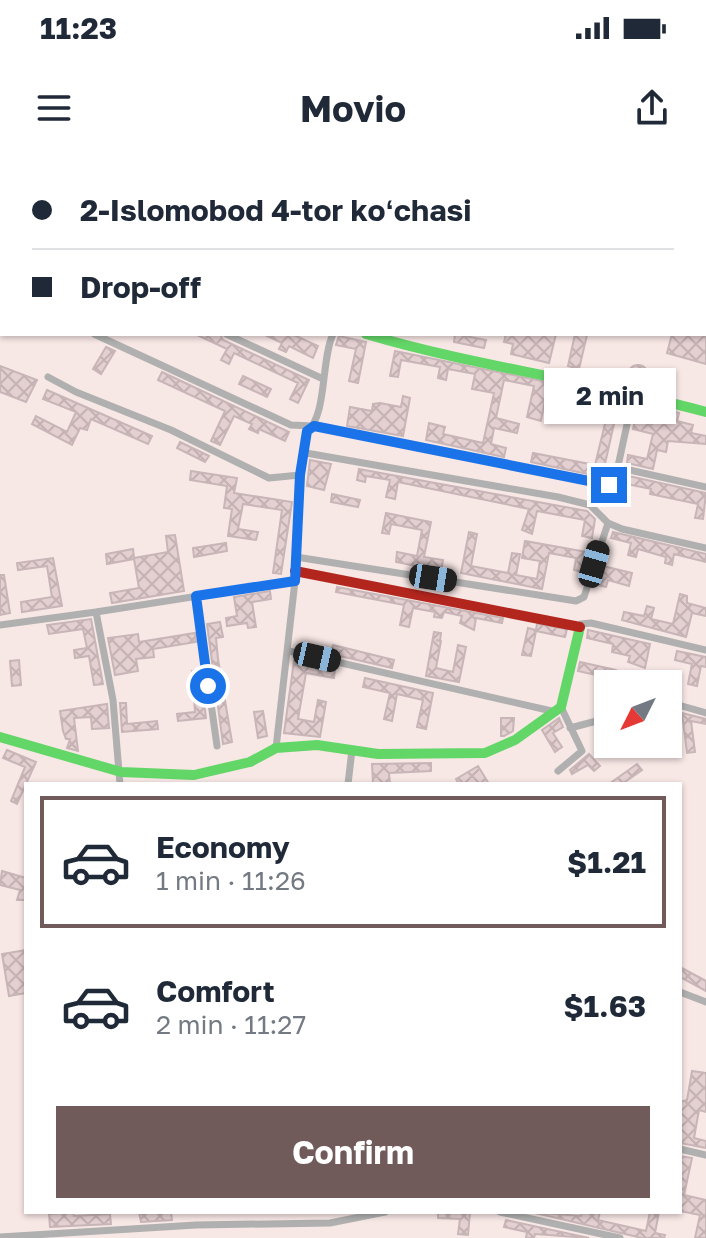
<!DOCTYPE html>
<html lang="en">
<head>
<meta charset="utf-8">
<style>
  :root { --surface:#fff; --page:#f6f6f7; --text:#1f2937; --muted:#747a83; --line:#e0e1e3; --accent:#705b5a }
  body { margin:0; font-family:"Golos Text",sans-serif; background:var(--page); color:var(--text); height:100vh; display:flex; flex-direction:column; font-size:30px; white-space:nowrap }
  * { box-sizing:border-box; margin:0 }
  p { font-size:26px; color:var(--muted) }
  .icon { flex:none; width:44px; height:44px; fill:none; stroke:currentColor; stroke-width:2; stroke-linecap:round; stroke-linejoin:round }
  .map { position:relative; flex:1; overflow:hidden }
  .side { position:absolute; left:24px; top:622px; width:658px; height:432px; display:flex; flex-direction:column; background:var(--surface); border-radius:0px; box-shadow:0 2px 6px #0004 }
  .side>* { flex:none }
  .hud { position:absolute; left:0px; top:0px; width:706px; height:176px; box-shadow:0 2px 6px #0004; display:grid; align-content:center; height:176px; padding:0 32px; background:var(--surface) }
  .needle { width:52px; rotate:228deg }
  .fabs { position:absolute; left:594px; top:510px; display:grid; gap:16px }
  .fabs a { display:grid; place-items:center; width:88px; height:88px; border-radius:0px; background:var(--surface); box-shadow:0 2px 6px #0004; font-size:40px }
  .end { position:absolute; width:36px; height:36px; margin:-18px; border:10px solid #1a73e8; background:#fff; box-shadow:0 0 0 4px #fff }
  .from { border-radius:50% }
  .bubble { position:absolute; height:56px; border-radius:0px; background:var(--surface); box-shadow:0 2px 6px #0004; font-size:26px; font-weight:700; line-height:56px; text-align:center }
  .car { position:absolute; width:24px; height:48px; margin:-24px -12px; border-radius:10px; box-shadow:0 0 6px 2px #0007; background:linear-gradient(#222 24%,#8ab4d8 0 40%,#222 0 76%,#8ab4d8 0 86%,#222 0) }
  .hud b { display:flex; align-items:center; gap:28px; height:76px; font-size:30px }
  .hud b+b { border-top:2px solid var(--line) }
  .hud i { width:20px; height:20px; background:var(--text) }
  ul { padding:14px 0 0; list-style:none }
  li { display:flex; align-items:center; gap:24px; height:132px; margin:0 16px 12px; padding:0 16px; border:4px solid transparent; border-radius:0px }
  li div { flex:1 }
  li b { display:block; font-size:30px }
  li em { font-style:normal; font-weight:700 }
  li.current { border-color:var(--accent) }
  li>.icon { width:72px; height:72px; stroke-width:1.5 }
  .primary-button { display:flex; gap:16px; margin-top:auto; padding:16px 32px }
  .primary-button a { flex:1; height:92px; border-radius:0px; background:var(--accent); color:#fff; font-size:32px; font-weight:700; line-height:92px; text-align:center }
  .status { display:flex; justify-content:space-between; align-items:center; height:56px; padding:0 40px; background:var(--surface); direction:ltr }
  .status svg { height:22px; fill:currentColor }
  header { display:flex; justify-content:space-between; align-items:center; height:104px; padding:0 32px; background:var(--surface); font-size:36px; font-weight:700 }
  .map>svg:first-child { display:block }
</style>
</head>
<body>
<div class="status"><b>11:23</b><svg viewBox="0 0 49 12"><path d="M0 12V9h3v3zM5 12V6h3v6zM10 12V3h3v9zM15 12V0h3v12zM26 1h20v11H26zM47 4h2v5h-2z"/></svg></div>
<header><svg class="icon" aria-label="menu" viewBox="0 0 24 24"><path d="M4 6h16M4 12h16M4 18h16"/></svg>Movio<svg class="icon" aria-label="share" viewBox="0 0 24 24"><path d="M12 15V3M7 8l5-5 5 5M5 13v7h14v-7"/></svg></header>
<div class="map">
<svg width="706" height="1078" viewBox="0 0 706 1078">
  <defs>
    <pattern id="building-cross-hatch" width="8" height="8" patternUnits="userSpaceOnUse" patternTransform="scale(2)"><rect width="8" height="8" fill="#e4cfd1"/><path d="M0 0l8 8M0 8l8-8" fill="none" stroke="#c4b1b2"/></pattern>
  </defs>
  <rect width="100%" height="100%" fill="#f7e7e5"/>
  <path fill="url(#building-cross-hatch)" stroke="#c8b5b7" stroke-width="2" d="M195 174H220L223 180 309 220 298 243 290 239 298 223 234 193 229 204 221 200 227 189Z
    M263 174H292L318 186 313 198 289 186 286 192 279 189 282 183Z
    M455 174 486 180 484 188 454 182Z
    M506 174H556L549 203 511 194 513 184 504 182Z
    M575 174 587 175 579 209 568 206Z
    M672 174H706V204L667 193Z
    M339 176 366 182 358 223 349 221 356 189 336 185Z
    M106 187 115 191 101 214 93 209Z
    M395 191 620 237 602 317 531 302 533 293 595 305 610 243 590 238 587 250 575 248 577 236 547 229 541 261 527 257 534 226 504 220 496 258 519 264 517 273 494 268 491 284 506 288 504 297 426 280 429 263 445 267 443 274 483 283 494 233 472 229 475 214 448 209 446 220 438 218 440 207 401 200 398 217 390 216Z
    M628 215a10 10 0 1 1 20 0a10 10 0 1 1-20 0Z
    M0 206 37 220 26 242 0 232Z
    M162 212 289 272 285 281 259 269 258 273 249 269 252 264 234 256 220 285 211 281 225 251 158 220Z
    M243 216 271 229 267 237 239 224Z
    M47 230 152 276 148 284 91 259 87 270 80 268 72 285 32 264 36 256 67 272 76 252 43 239Z
    M403 236 410 238 403 276 347 266 350 247 372 251 373 244 380 243 401 247Z
    M656 246 679 253 677 261 693 265 691 273 706 276V284L668 281 666 292 657 290 653 309 627 303 628 295 647 299 653 274 633 269 635 260 652 264Z
    M180 282 209 296 205 302 177 288Z
    M310 300 331 304 324 330 307 326Z
    M359 309 587 351 595 359 592 378 582 376 585 360 537 351 532 374 522 370 529 349 398 322 395 339 386 337 390 320 366 316 365 322 357 320Z
    M191 311 237 318 234 333 292 342 281 414 273 413 282 350 243 344 238 369 258 372 256 380 228 376 232 349 224 348 227 326 190 320Z
    M624 315 706 333 703 359 695 358 698 344 650 334 651 329 622 323Z
    M332 334 360 340 358 347 331 342Z
    M386 353 431 362 424 397 443 400 441 411 396 402 397 392 417 396 422 370 391 364 389 374 382 373Z
    M469 372 477 374 471 406 508 413 512 393 520 394 516 415 537 419 540 401 522 398 525 381 587 392 583 412 574 410 576 398 549 393 542 429 461 413Z
    M613 372 706 394V402L674 394 672 405 665 403 666 397 638 389 636 397 628 395 631 383 611 378Z
    M175 375 184 431 112 443 110 433 139 428 134 399 107 404 106 394 133 389 134 398 168 392 166 376Z
    M226 383 227 391 194 397 193 388Z
    M53 398 62 446 22 452 21 442 52 437 47 406 18 410 17 403Z
    M603 406 632 413 629 426 608 420 606 427 598 425Z
    M0 415H4L10 453 0 455Z
    M337 427 503 458 502 463 476 458 474 470 460 463 462 456 444 452 442 458 434 457 435 452 413 448 409 467 400 465 404 445 336 432Z
    M270 431 271 439 252 442 256 467 248 468 247 463 227 466 226 458 237 456 234 437Z
    M680 434 687 436V443L706 448V456L692 453 686 477 622 460 624 452 644 456 647 446 654 448 651 459 673 464Z
    M91 459 103 524 94 525 89 496 75 498 74 490 87 488 83 469 49 474 47 465Z
    M220 462 223 477 216 478 218 499 232 582 223 584 207 464Z
    M537 464 567 469 565 477 536 471 531 496 522 495 528 468 536 470Z
    M588 470 650 484 645 508 628 502 630 496 612 492 613 484 587 478Z
    M434 472 441 473 440 481 436 480 441 481 436 508 453 512 458 485 466 487 459 522 426 516Z
    M195 473 196 482 153 489 154 497 136 499 138 511 115 515 108 478 138 474 139 482Z
    M333 485 394 500 392 508 331 494Z
    M677 491 706 497V507L701 506 697 526 688 524 692 504 675 500Z
    M19 500 21 525 12 526 10 501Z
    M294 501 335 509 334 518 306 513 298 559 314 562 318 540 326 542 320 577 284 573Z
    M580 502 616 510 614 519 578 511Z
    M200 509 206 558 178 561 177 554 195 552 192 511Z
    M365 518 433 533 426 569 417 567 423 540 397 534 392 561 384 559 390 533 363 527Z
    M120 543H126L127 564 157 561 158 569 122 572Z
    M107 544 109 568 92 569 91 557 74 558 78 591 67 588 70 579H66L63 571 60 551Z
    M263 551 267 576 258 578 254 552Z
    M682 553 706 559V564L691 561 695 592 687 593Z
    M501 558H514L513 571 504 576H501Z
    M559 558 563 567 553 573 562 587 555 592 542 570Z
    M7 590 36 602 17 644 11 641 25 607 3 598Z
    M589 594 600 606 594 611 588 605 572 614 570 610Z
    M431 603V611L389 613 390 624H373L372 604Z
    M637 604 642 610 622 624H609Z
    M478 606 489 624H459L456 619Z
    M2 711 26 718V740H17L20 730 0 725Z
    M26 790V833L9 836 2 794Z
    M680 807 706 821V831L680 817Z
    M692 911 706 913V952L699 950 694 978 706 981V988L680 983V942L687 940Z
    M680 996 692 998 684 1035 706 1040V1078H695L700 1055 680 1051Z
    M73 1052 74 1056 110 1054 111 1064 50 1067 49 1054Z
    M139 1052H171L172 1060 141 1062Z
    M438 1052H470L468 1075 458 1074 460 1059 438 1058Z
    M531 1052 581 1056 582 1052H600L598 1060 646 1071 650 1052H659L655 1073 665 1075 664 1078H642Z
    M506 1060 589 1078 535 1074 534 1078H526L527 1072 504 1067Z"/>
  <g fill="none" stroke-linecap="round" stroke-linejoin="round">
    <path stroke="#afb0af" stroke-width="7" d="M703 0V2
      M704 18H706
      M704 95H706
      M0 142H2
      M94 174 291 265 314 266 603 324 615 320 634 232
      M226 174 321 218
      M48 217 76 232 171 270 269 318 300 315
      M306 293 558 337 590 345 608 363 622 369 706 388
      M616 307 706 327
      M296 397 576 441 584 437 608 363
      M196 436 217 586
      M96 452 295 421
      M581 464 591 463 706 490
      M0 465 96 452 113 540 120 624
      M289 491 556 552
      M668 542 706 553
      M570 568 608 558
      M276 588 295 421 300 315 307 271C327 257 321 199 333 174
      M558 611 582 591 561 547
      M348 624 352 590
      M680 832 706 842
      M680 989 706 995
      M500 1052 620 1078
      M0 1077 196 1065 330 1063 385 1052"/>
    <path stroke="#63d668" stroke-width="10" d="M0 61 2 60
      M366 174C477 207 594 221 706 252
      M0 577 121 612 194 615 250 602 276 588 317 585 378 594 485 593 515 580 561 547 580 467"/>
    <path stroke="#b3261e" stroke-width="10" d="M295 411 580 467"/>
  </g>
  <g fill="none" stroke-linecap="round" stroke-linejoin="round">
    <path stroke="#1a73e8" stroke-width="10" d="M208 526 196 436 295 421 300 315 307 271 314 266 609 325"/>
  </g>
</svg>
<div class="fabs">
<a><svg class="needle" viewBox="-14 -14 28 28"><path d="M0-13l5 13h-10z" fill="#e53935"/><path d="M0 13l5-13h-10z" fill="#747a83"/></svg></a>
</div>
<i class="end from" style="left:208px;top:526px"></i>
<i class="end" style="left:609px;top:325px"></i>
<div class="bubble" style="left:544px;top:208px;width:132px">2 min</div>
<i class="car" style="left:594px;top:404px;rotate:16deg"></i>
<i class="car" style="left:433px;top:418px;rotate:99deg"></i>
<i class="car" style="left:317px;top:497px;rotate:103deg"></i>
<div class="hud">
<b><i class="from"></i>2-Islomobod 4-tor koʻchasi</b>
<b><i></i>Drop-off</b>
</div>
<section class="side">
<ul>
<li class="current"><svg class="icon" aria-label="car" viewBox="0 0 24 24"><path d="M5 17H2v-5l4-1 3-4h7l3 4 3 1v5h-3M9 17h6M6 11h13"/><circle cx="7" cy="17" r="2"/><circle cx="17" cy="17" r="2"/></svg><div><b>Economy</b><p>1 min · 11:26</p></div><em>$1.21</em></li>
<li><svg class="icon" aria-label="car" viewBox="0 0 24 24"><path d="M5 17H2v-5l4-1 3-4h7l3 4 3 1v5h-3M9 17h6M6 11h13"/><circle cx="7" cy="17" r="2"/><circle cx="17" cy="17" r="2"/></svg><div><b>Comfort</b><p>2 min · 11:27</p></div><em>$1.63</em></li>
</ul>
<div class="primary-button"><a>Confirm</a></div>
</section>
</div>
</body>
</html>
